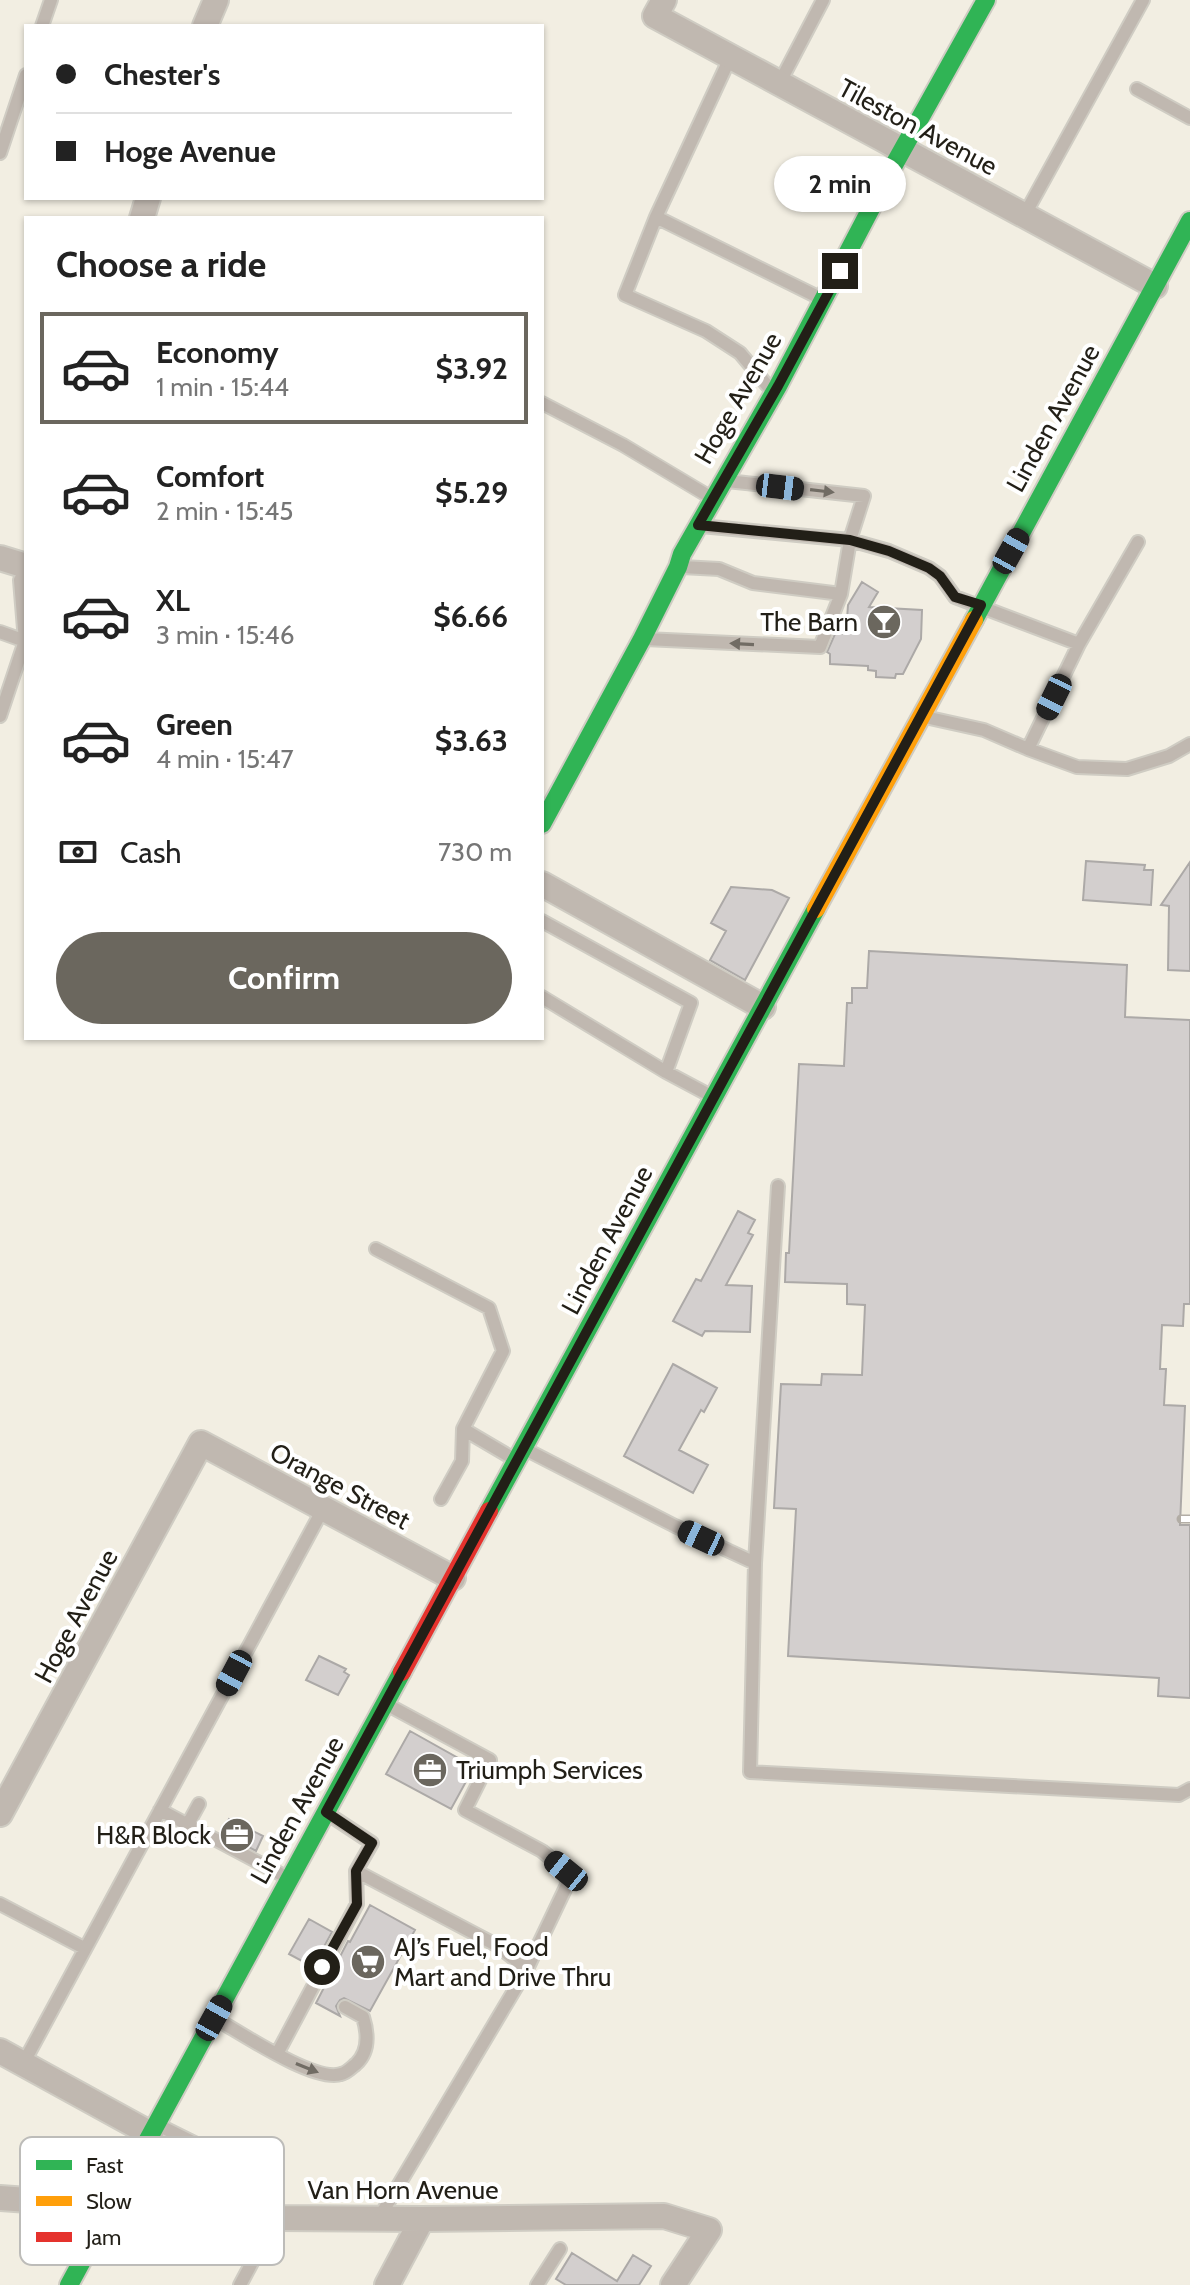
<!DOCTYPE html>
<html lang="en">
<head>
<meta charset="utf-8">
<style>
  :root { --surface:#fff; --page:#f6f6f6; --text:#222; --muted:#767676; --line:#e0e0e0; --accent:#6b675e }
  body { margin:0; font-family:Cabin,sans-serif; background:var(--page); color:var(--text); height:100vh; display:flex; flex-direction:column; font-size:30px; white-space:nowrap }
  * { box-sizing:border-box; margin:0 }
  p { font-size:26px; color:var(--muted) }
  .icon { flex:none; width:44px; height:44px; fill:none; stroke:currentColor; stroke-width:2; stroke-linecap:round; stroke-linejoin:round }
  .map { position:relative; flex:1; overflow:hidden }
  .side { position:absolute; left:24px; top:216px; width:520px; height:824px; display:flex; flex-direction:column; background:var(--surface); border-radius:0px; box-shadow:0 2px 6px #0004 }
  .side>* { flex:none }
  .hud { position:absolute; left:24px; top:24px; width:520px; height:176px; border-radius:0px; box-shadow:0 2px 6px #0004; display:grid; align-content:center; height:176px; padding:0 32px; background:var(--surface) }
  .end { position:absolute; width:36px; height:36px; margin:-18px; border:10px solid #221f17; background:#fff; box-shadow:0 0 0 4px #fff }
  .from { border-radius:50% }
  .bubble { position:absolute; height:56px; border-radius:28px; background:var(--surface); box-shadow:0 2px 6px #0004; font-size:26px; font-weight:700; line-height:56px; text-align:center }
  .car { position:absolute; width:24px; height:48px; margin:-24px -12px; border-radius:10px; box-shadow:0 0 6px 2px #0007; background:linear-gradient(#222 24%,#8ab4d8 0 40%,#222 0 76%,#8ab4d8 0 86%,#222 0) }
  .hud b { display:flex; align-items:center; gap:28px; height:76px; font-size:30px }
  .hud b+b { border-top:2px solid var(--line) }
  .hud i { width:20px; height:20px; background:var(--text) }
  ul { padding:0; list-style:none }
  li { display:flex; align-items:center; gap:24px; height:112px; margin:0 16px 12px; padding:0 16px; border:4px solid transparent; border-radius:0px }
  li div { flex:1 }
  li b { display:block; font-size:30px }
  li em { font-style:normal; font-weight:700 }
  li.selected { border-color:var(--accent) }
  li>.icon { width:72px; height:72px; stroke-width:1.5 }
  h2 { padding:0 32px; font-size:36px; line-height:96px }
  .pay { display:flex; align-items:center; gap:20px; height:88px; padding:0 32px; font-size:30px }
  .pay p { margin-inline-start:auto }
  .action { display:flex; gap:16px; margin-top:auto; padding:16px 32px }
  .action a { flex:1; height:92px; border-radius:48px; background:var(--accent); color:#fff; font-size:32px; font-weight:700; line-height:92px; text-align:center }
  .map>svg:first-child { display:block }
</style>
</head>
<body>
<div class="map">
<svg width="1190" height="2285" viewBox="0 0 1190 2285">
  <rect width="100%" height="100%" fill="#f2eee2"/>
  <path fill="#d3cfce" stroke="#aca9a7" stroke-width="2" d="M862 582 878 592 869 607 922 610 921 639 903 674H896L895 678 876 677V671L868 670V666L830 664V654L827 652 835 634H846L848 605Z
    M1086 861 1145 865 1144 870H1153L1151 905 1083 900Z
    M1190 862V971L1168 970 1169 906 1161 905Z
    M731 887 772 890 789 898 745 980 710 960 726 931 711 923Z
    M869 951 1127 965 1125 1017 1190 1020V1304H1184L1183 1326 1162 1325 1160 1369H1166L1164 1405 1185 1406 1180 1525H1190V1698L1158 1696 1159 1678 788 1656 796 1509 774 1508 781 1384 821 1385 822 1374 862 1375 865 1305 847 1304V1284L785 1282 786 1253H789L799 1064 844 1066 847 1003H852V988H867Z
    M738 1211 755 1220 748 1233 753 1235 726 1285 752 1286 750 1332 705 1331 702 1336 673 1321 696 1279 701 1281Z
    M673 1364 717 1388 704 1412 701 1410 679 1450 708 1465 693 1493 624 1456Z
    M319 1656 346 1669 344 1672 349 1675 338 1695 306 1680Z
    M410 1731 474 1767 451 1809 386 1774Z
    M229 1819 263 1836 256 1851 222 1833Z
    M370 1905 415 1930 370 2011 344 1998 340 2000 336 2006 340 2016 316 2003 348 1941 350 1942Z
    M309 1919 332 1932 313 1967 289 1954Z
    M572 2253 617 2281 633 2255 651 2266 639 2285H566L556 2279Z"/>
  <g fill="none" stroke-linecap="round" stroke-linejoin="round">
    <g stroke="#cfccc3" stroke-width="16">
      <path id="lane" d="M42 26 51 0
        M730 58 656 217 625 295 706 331 740 353 771 390
        M779 84 823 0
        M1137 89 1190 118
        M0 153 26 75
        M1024 216 1143 0
        M656 217 822 299
        M542 403 623 445 710 497
        M701 526 850 540 889 551 929 568 940 576 955 597 1079 644
        M682 567 719 569 753 583 841 594
        M0 632 25 641
        M645 639 820 647 841 594 850 540 864 496 727 481
        M0 716 25 641 20 580 26 570
        M925 717 984 730 1028 749 1077 767 1127 769 1169 756 1190 744
        M1028 749 1079 644 1138 542
        M542 921 691 1003 666 1072
        M542 997 666 1072 711 1096
        M778 1186 755 1563 750 1772 1179 1795 1190 1789
        M376 1249 489 1308 503 1351 463 1429 462 1461 441 1499
        M463 1429 514 1459
        M525 1449 675 1526 755 1563
        M388 1705 490 1760 465 1810 542 1851 566 1871 567 1885 527 1969
        M160 1810 288 1878
        M328 1814 372 1843 356 1871 498 1946 527 1969 379 2218
        M188 1824 199 1804
        M0 1904 84 1948
        M216 2019C241 2033 315 2083 341 2074 347 2073 352 2067 356 2064 370 2051 368 2033 363 2017L345 2007
        M277 2054 357 1904 356 1871
        M23 2064 323 1509
        M160 2126 253 2172 255 2216
        M178 2135 182 2148 222 2167 237 2164
        M240 2285 276 2218
        M537 2285 560 2249"/>
    </g>
    <g stroke="#cfccc3" stroke-width="28">
      <path id="street" d="M664 0 655 16 1155 286
        M205 26 216 0
        M142 218 148 198
        M0 558 26 566
        M542 884 763 1007
        M0 1814 201 1443 453 1578
        M0 2051 151 2134
        M0 2198 276 2218 422 2219 664 2216 709 2230 673 2285
        M387 2285 422 2219"/>
    </g>
    <g stroke="#cfccc3" stroke-width="22">
      <path id="fast" d="M974 620 1190 221
        M542 824 642 639 678 567 682 554 778 386 890 172 986 0
        M489 1511 816 909
        M69 2285 402 1672"/>
    </g>
    <g stroke="#cfccc3" stroke-width="22">
      <path id="slow" d="M816 909 974 620"/>
    </g>
    <g stroke="#cfccc3" stroke-width="22">
      <path id="jam" d="M402 1672 489 1511"/>
    </g>
    <use href="#lane" stroke="#c0b8b0" stroke-width="12"/>
    <use href="#street" stroke="#c0b8b0" stroke-width="24"/>
    <use href="#fast" stroke="#30b455" stroke-width="18"/>
    <use href="#slow" stroke="#ff9f0a" stroke-width="18"/>
    <use href="#jam" stroke="#e5322d" stroke-width="18"/>
    <g stroke="#b2ada5" stroke-width="9">
      <path id="rail" d="M1181 1519H1190"/>
    </g>
    <use href="#rail" stroke="#fff" stroke-width="6" stroke-dasharray="18" stroke-linecap="butt"/>
  </g>
  <defs><path id="oneway-solid" d="M-6-.8H1V-3.2L6.5 0L1 3.2V.8H-6Z" transform="scale(2)"/></defs>
  <g fill="#716c64">
    <use href="#oneway-solid" transform="translate(822 491) rotate(7)"/>
    <use href="#oneway-solid" transform="translate(742 644) rotate(-177)"/>
    <use href="#oneway-solid" transform="translate(307 2068) rotate(22)"/>
  </g>
  <g fill="none" stroke-linecap="round" stroke-linejoin="round">
    <path stroke="#221f17" stroke-width="10" d="M322 1967 357 1904 356 1871 372 1843 326 1812 981 605 955 597 940 576 929 568 889 551 850 540 698 525 778 386 840 271"/>
  </g>
  <defs>
    <g id="bar-disc" transform="scale(1.8)"><circle r="9.5" fill="#6b675e" stroke="#fff"/><path d="M-6-5H6L.8 .8V4.5H3.5V6h-7V4.5H-.8V.8Z" fill="#fff"/></g>
    <g id="office-disc" transform="scale(1.8)"><circle r="9.5" fill="#6b675e" stroke="#fff"/><path d="M-6-3h4V-5.5h4V-3h4V5H-6ZM-1-4.5V-3h2v-1.5ZM-6 0V1H6V0Z" fill="#fff"/></g>
    <g id="supermarket-disc" transform="scale(1.8)"><circle r="9.5" fill="#6b675e" stroke="#fff"/><path d="M-6-5.5h2.5l.6 2H6L4.5 2H-2.5L-4.4-4H-6ZM-1.5 3.2a1.3 1.3 0 1 0 .1 0ZM3 3.2a1.3 1.3 0 1 0 .1 0Z" fill="#fff"/></g>
  </defs>
  <g fill-rule="evenodd">
    <use href="#bar-disc" x="884" y="622"/>
    <use href="#office-disc" x="430" y="1770"/>
    <use href="#office-disc" x="237" y="1835"/>
    <use href="#supermarket-disc" x="368" y="1962"/>
  </g>
  <g text-anchor="middle" stroke-width="8" stroke-linejoin="round" paint-order="stroke">
    <g font-size="26" fill="#221f17" stroke="#fff">
      <text transform="translate(918 127) rotate(28)" y="9">Tileston Avenue</text>
      <text transform="translate(738 398) rotate(-60)" y="9">Hoge Avenue</text>
      <text transform="translate(1053 418) rotate(-61)" y="9">Linden Avenue</text>
      <text transform="translate(607 1240) rotate(-62)" y="9">Linden Avenue</text>
      <text transform="translate(340 1486) rotate(28)" y="9">Orange Street</text>
      <text transform="translate(76 1616) rotate(-62)" y="9">Hoge Avenue</text>
      <text transform="translate(297 1810) rotate(-61)" y="9">Linden Avenue</text>
      <text x="403" y="2199">Van Horn Avenue</text>
    </g>
    <g font-size="26" fill="#221f17" stroke="#fff" text-anchor="end">
      <text x="858" y="631">The Barn</text>
      <text x="456" y="1779" text-anchor="start">Triumph Services</text>
      <text x="211" y="1844">H&amp;R Block</text>
      <text x="394" y="1956" text-anchor="start">AJ’s Fuel, Food<tspan x="394" dy="30">Mart and Drive Thru</tspan></text>
    </g>
  </g>
  <rect x="20" y="2137" width="264" height="128" rx="12" fill="#fff" stroke="#bdbcb9" stroke-width="2"/>
  <rect x="36" y="2160" width="36" height="10" fill="#30b455"/>
  <rect x="36" y="2196" width="36" height="10" fill="#ff9f0a"/>
  <rect x="36" y="2232" width="36" height="10" fill="#e5322d"/>
  <g font-size="22" fill="#221f17">
    <text x="86" y="2173">Fast</text>
    <text x="86" y="2209">Slow</text>
    <text x="86" y="2245">Jam</text>
  </g>
</svg>
<i class="end from" style="left:322px;top:1967px"></i>
<i class="end" style="left:840px;top:271px"></i>
<div class="bubble" style="left:774px;top:156px;width:132px">2 min</div>
<i class="car" style="left:780px;top:487px;rotate:97deg"></i>
<i class="car" style="left:1011px;top:551px;rotate:29deg"></i>
<i class="car" style="left:1054px;top:697px;rotate:206deg"></i>
<i class="car" style="left:701px;top:1538px;rotate:295deg"></i>
<i class="car" style="left:234px;top:1673px;rotate:208deg"></i>
<i class="car" style="left:566px;top:1871px;rotate:309deg"></i>
<i class="car" style="left:214px;top:2018px;rotate:29deg"></i>
<div class="hud">
<b><i class="from"></i>Chester's</b>
<b><i></i>Hoge Avenue</b>
</div>
<section class="side">
<h2>Choose a ride</h2>
<ul>
<li class="selected"><svg class="icon" aria-label="car" viewBox="0 0 24 24"><path d="M5 17H2v-5l4-1 3-4h7l3 4 3 1v5h-3M9 17h6M6 11h13"/><circle cx="7" cy="17" r="2"/><circle cx="17" cy="17" r="2"/></svg><div><b>Economy</b><p>1 min · 15:44</p></div><em>$3.92</em></li>
<li><svg class="icon" aria-label="car" viewBox="0 0 24 24"><path d="M5 17H2v-5l4-1 3-4h7l3 4 3 1v5h-3M9 17h6M6 11h13"/><circle cx="7" cy="17" r="2"/><circle cx="17" cy="17" r="2"/></svg><div><b>Comfort</b><p>2 min · 15:45</p></div><em>$5.29</em></li>
<li><svg class="icon" aria-label="car" viewBox="0 0 24 24"><path d="M5 17H2v-5l4-1 3-4h7l3 4 3 1v5h-3M9 17h6M6 11h13"/><circle cx="7" cy="17" r="2"/><circle cx="17" cy="17" r="2"/></svg><div><b>XL</b><p>3 min · 15:46</p></div><em>$6.66</em></li>
<li><svg class="icon" aria-label="car" viewBox="0 0 24 24"><path d="M5 17H2v-5l4-1 3-4h7l3 4 3 1v5h-3M9 17h6M6 11h13"/><circle cx="7" cy="17" r="2"/><circle cx="17" cy="17" r="2"/></svg><div><b>Green</b><p>4 min · 15:47</p></div><em>$3.63</em></li>
</ul>
<div class="pay"><svg class="icon" aria-label="cash" viewBox="0 0 24 24"><path d="M3 7h18v10H3z"/><circle cx="12" cy="12" r="2"/></svg>Cash<p>730 m</p></div>
<div class="action"><a>Confirm</a></div>
</section>
</div>
</body>
</html>
